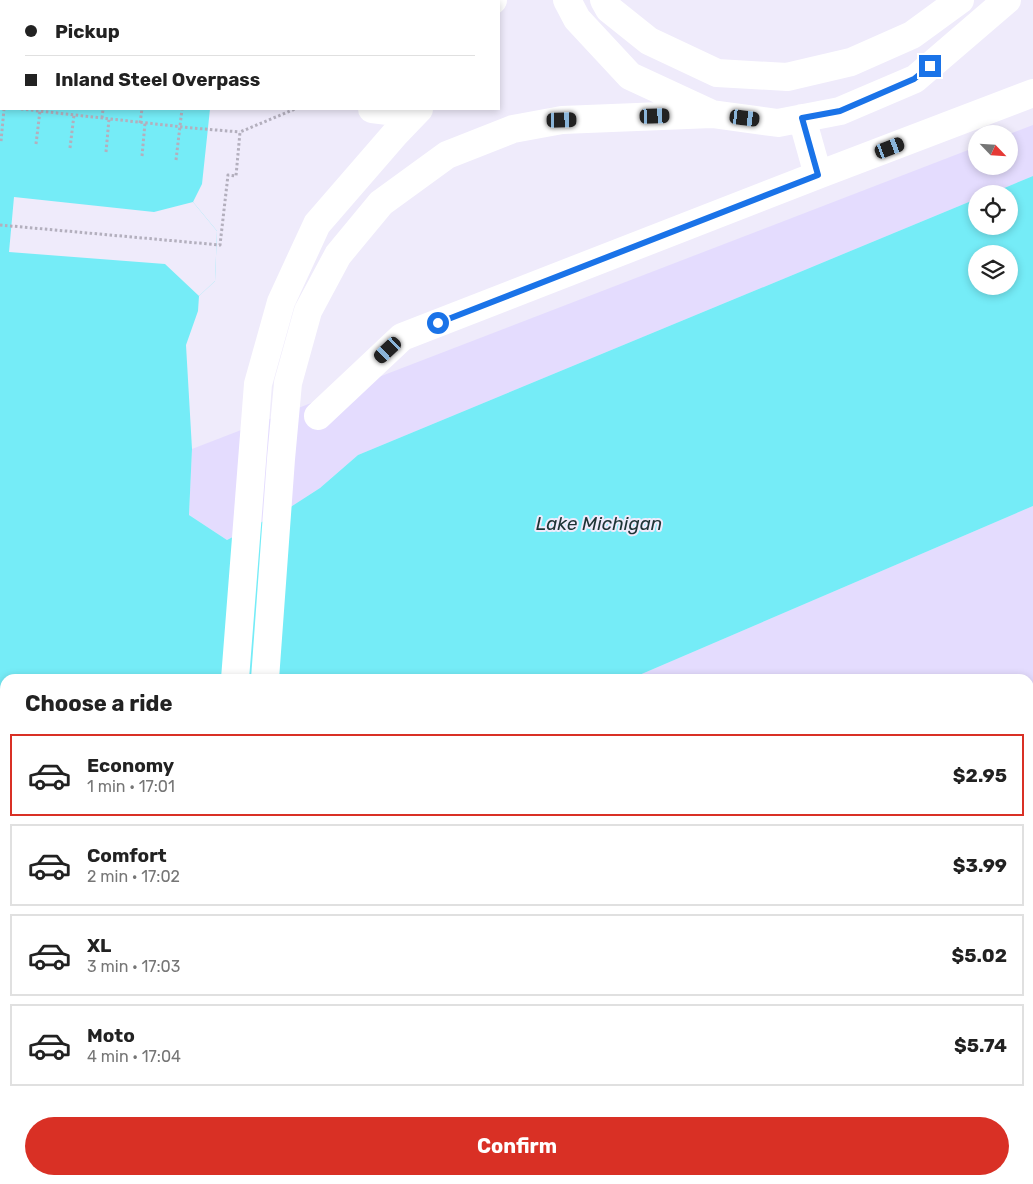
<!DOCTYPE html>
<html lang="en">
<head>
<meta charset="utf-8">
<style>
  :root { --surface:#fff; --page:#f6f6f6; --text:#222; --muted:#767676; --line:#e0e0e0; --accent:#d93025 }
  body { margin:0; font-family:Rubik,sans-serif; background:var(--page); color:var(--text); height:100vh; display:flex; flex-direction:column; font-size:19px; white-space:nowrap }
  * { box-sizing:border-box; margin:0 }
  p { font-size:16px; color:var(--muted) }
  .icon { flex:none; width:28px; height:28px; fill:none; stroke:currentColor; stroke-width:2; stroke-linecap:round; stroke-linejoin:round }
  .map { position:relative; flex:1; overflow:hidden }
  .side { position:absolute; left:0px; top:674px; width:1034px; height:511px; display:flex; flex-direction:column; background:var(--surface); border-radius:15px 15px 0 0; box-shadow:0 2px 8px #0003 }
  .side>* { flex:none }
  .hud { position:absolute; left:0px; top:0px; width:500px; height:110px; box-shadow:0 2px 8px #0003; display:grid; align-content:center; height:110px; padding:0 25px; background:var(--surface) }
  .needle { width:32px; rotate:115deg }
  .controls { position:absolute; left:968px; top:125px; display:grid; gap:10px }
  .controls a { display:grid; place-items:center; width:50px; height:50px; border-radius:50%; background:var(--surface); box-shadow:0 2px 8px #0003; font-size:25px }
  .end { position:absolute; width:22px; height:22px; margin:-11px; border:6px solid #1a73e8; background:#fff; box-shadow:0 0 0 2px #fff }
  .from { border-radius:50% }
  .car { position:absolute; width:15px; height:30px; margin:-15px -8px; border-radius:6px; box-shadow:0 0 4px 1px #0007; background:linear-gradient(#222 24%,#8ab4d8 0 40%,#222 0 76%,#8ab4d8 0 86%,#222 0) }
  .hud b { display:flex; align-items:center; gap:18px; height:48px; font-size:19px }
  .hud b+b { border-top:1px solid var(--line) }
  .hud i { width:12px; height:12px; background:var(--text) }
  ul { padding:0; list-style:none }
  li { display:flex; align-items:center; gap:15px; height:82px; margin:0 10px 8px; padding:0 15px; border:2px solid var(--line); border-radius:0px }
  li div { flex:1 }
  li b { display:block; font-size:19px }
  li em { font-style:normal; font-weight:700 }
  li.on { border-color:var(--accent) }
  li>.icon { width:45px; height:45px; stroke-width:1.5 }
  h2 { padding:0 25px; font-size:22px; line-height:60px }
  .primary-button { display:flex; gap:10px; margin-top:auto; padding:10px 25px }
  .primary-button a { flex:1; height:58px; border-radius:30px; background:var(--accent); color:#fff; font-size:20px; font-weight:700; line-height:58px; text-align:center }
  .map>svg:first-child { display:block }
</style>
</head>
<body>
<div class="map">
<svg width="1033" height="1184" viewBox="0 0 1033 1184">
  <rect width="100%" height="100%" fill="#efebfb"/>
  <path fill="#e4dcfe" d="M1033 125V176L990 194H976V199L358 455 320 488 289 508 227 540 189 515 192 449 976 147V166H1009V134Z
    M1033 506V1184H128V1180H1029V679H630Z"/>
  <path fill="#75ecf7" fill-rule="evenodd" d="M0 0H225L224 1H1V109H210L202 184 193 202 217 231 215 281 199 296 198 311 186 345 192 449 189 515 227 540 289 508 320 488 358 455 976 199V226H1009V194H990L1033 176V506L630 679H5V1180H128V1184H0ZM976 254H1009V286H976Z"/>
  <path fill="#efebfb" d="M14 197 154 212 193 202 217 231 215 281 199 296 165 264 9 252Z"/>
  <path fill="#d1c9f7" d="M1033 789V877L1029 878V791Z"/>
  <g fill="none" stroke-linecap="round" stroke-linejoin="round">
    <path stroke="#b3afbd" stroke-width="3" stroke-dasharray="2.5 2.5" stroke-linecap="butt" d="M33 1V0
      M73 1 74 0
      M112 1 113 0
      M151 1V0
      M192 1V0
      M0 107H1
      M21 109 192 128 240 132
      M102 118 103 109
      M140 123 142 109
      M1 141 4 109
      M36 144 40 111
      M70 148 74 115
      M106 152 109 119
      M142 156 145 123
      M176 160 182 109
      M0 225 220 245 228 175 236 176 240 132 295 109"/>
    <path stroke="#fff" stroke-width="28" d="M567 0 577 19 630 76 712 114 778 123 840 111 915 79 1007 0
      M604 0 609 9 649 41 717 73 787 77 851 62 912 35 960 0
      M325 1V0
      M492 1 493 0
      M372 109 388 111
      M802 118 818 175 1033 93
      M318 416 402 337 818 175
      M235 679 258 384 281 302 317 224 395 134 419 109
      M265 679 281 459 288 383 308 311 338 255 381 203 447 155 513 129 562 120 712 114
      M1029 914 1033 912
      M849 1180 851 1184
      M195 1184V1180
      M222 1184 223 1180"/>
    <g stroke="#6f6c78" stroke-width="5.5">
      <path id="rail" d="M1029 1061 1033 1059
        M1029 1076 1033 1073
        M904 1184 906 1180
        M957 1184 958 1180"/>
    </g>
    <use href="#rail" stroke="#efebfb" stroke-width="4" stroke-dasharray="11" stroke-linecap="butt"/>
  </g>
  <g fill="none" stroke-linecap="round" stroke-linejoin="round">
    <path stroke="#1a73e8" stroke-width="6" d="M438 323 818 175 802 118 840 111 914 79 930 66"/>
  </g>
  <g text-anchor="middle" stroke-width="4" stroke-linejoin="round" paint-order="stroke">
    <g font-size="19" font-style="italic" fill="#1d3335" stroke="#efebfb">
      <text x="599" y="530">Lake Michigan</text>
    </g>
  </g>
</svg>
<div class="controls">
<a><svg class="needle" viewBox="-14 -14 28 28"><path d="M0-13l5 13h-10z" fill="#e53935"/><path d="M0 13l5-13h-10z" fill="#767676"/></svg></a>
<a><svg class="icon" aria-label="locate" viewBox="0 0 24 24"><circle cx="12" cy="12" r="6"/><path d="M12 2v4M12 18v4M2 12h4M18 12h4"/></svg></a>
<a><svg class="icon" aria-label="layers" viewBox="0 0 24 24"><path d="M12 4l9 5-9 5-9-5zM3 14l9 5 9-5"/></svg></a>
</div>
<i class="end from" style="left:438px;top:323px"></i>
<i class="end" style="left:930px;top:66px"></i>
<i class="car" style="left:655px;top:116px;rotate:88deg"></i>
<i class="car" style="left:745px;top:118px;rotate:97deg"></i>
<i class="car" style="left:562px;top:120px;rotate:89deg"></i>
<i class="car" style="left:890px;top:148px;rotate:69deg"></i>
<i class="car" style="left:388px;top:350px;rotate:227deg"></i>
<div class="hud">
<b><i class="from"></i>Pickup</b>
<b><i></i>Inland Steel Overpass</b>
</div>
<section class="side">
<h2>Choose a ride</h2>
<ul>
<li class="on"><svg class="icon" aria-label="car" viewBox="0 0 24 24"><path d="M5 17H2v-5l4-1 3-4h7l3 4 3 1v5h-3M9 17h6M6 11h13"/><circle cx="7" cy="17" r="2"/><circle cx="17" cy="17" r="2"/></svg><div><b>Economy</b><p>1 min · 17:01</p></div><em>$2.95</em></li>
<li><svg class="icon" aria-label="car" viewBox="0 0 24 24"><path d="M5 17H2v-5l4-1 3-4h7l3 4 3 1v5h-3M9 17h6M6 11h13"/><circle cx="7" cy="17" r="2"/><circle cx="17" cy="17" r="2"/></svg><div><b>Comfort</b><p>2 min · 17:02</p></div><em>$3.99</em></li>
<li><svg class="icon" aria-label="car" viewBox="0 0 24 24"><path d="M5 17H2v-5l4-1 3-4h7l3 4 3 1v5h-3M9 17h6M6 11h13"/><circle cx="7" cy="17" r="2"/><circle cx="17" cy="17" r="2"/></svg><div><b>XL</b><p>3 min · 17:03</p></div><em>$5.02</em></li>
<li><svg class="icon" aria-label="car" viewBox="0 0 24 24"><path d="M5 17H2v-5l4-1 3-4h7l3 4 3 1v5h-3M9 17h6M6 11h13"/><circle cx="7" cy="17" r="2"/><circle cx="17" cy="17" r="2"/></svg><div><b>Moto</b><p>4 min · 17:04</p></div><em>$5.74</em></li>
</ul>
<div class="primary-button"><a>Confirm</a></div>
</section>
</div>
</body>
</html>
